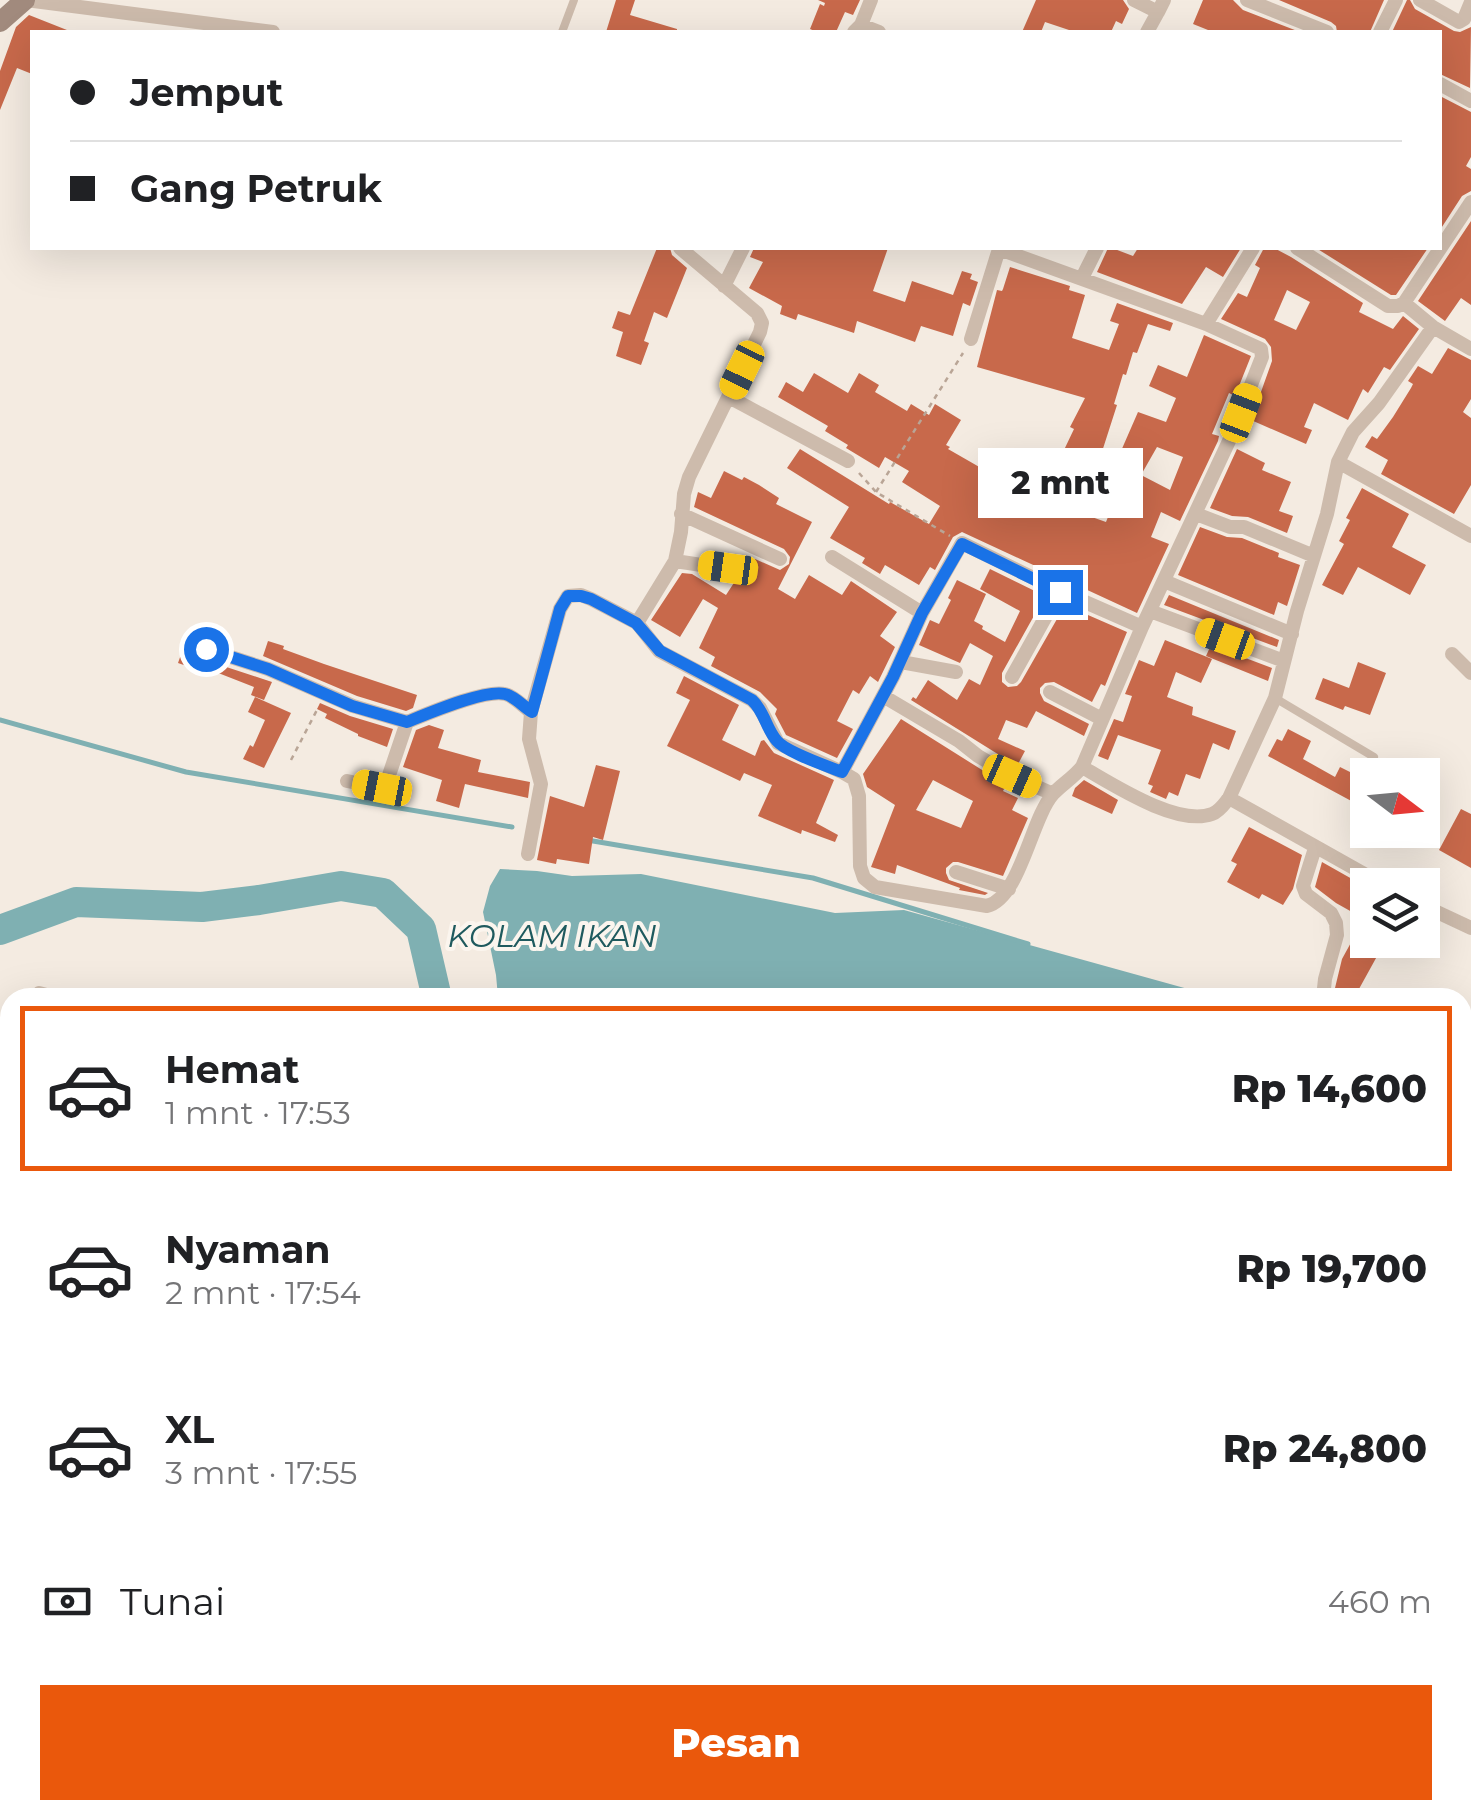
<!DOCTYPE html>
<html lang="id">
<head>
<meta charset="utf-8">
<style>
  :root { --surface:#fff; --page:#f2f2f2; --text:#202124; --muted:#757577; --line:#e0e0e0; --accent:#ea580c }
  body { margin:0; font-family:Montserrat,sans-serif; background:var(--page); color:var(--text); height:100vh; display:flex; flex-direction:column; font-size:38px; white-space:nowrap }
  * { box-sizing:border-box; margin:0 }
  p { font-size:32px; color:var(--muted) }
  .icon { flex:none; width:55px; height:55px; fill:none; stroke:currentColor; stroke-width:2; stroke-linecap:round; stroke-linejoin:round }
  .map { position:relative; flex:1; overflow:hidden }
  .drawer { position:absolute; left:0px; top:988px; width:1472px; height:832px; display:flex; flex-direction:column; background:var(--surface); border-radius:30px 30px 0 0; box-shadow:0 10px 40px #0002 }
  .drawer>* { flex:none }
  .top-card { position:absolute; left:30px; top:30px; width:1412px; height:220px; border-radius:0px; box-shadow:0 10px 40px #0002; display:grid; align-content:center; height:220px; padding:0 40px; background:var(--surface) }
  .needle { width:65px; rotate:106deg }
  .buttons { position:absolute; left:1350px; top:758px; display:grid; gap:20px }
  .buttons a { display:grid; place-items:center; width:90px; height:90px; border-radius:0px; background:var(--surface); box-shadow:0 10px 40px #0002; font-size:50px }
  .end { position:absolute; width:45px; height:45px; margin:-22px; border:12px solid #1a73e8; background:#fff; box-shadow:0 0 0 5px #fff }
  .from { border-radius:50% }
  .bubble { position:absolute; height:70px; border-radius:0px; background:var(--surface); box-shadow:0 10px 40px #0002; font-size:32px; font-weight:800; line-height:70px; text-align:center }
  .car { position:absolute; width:30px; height:60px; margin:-30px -15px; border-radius:12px; box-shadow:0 0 8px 2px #0007; background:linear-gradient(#f5c518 24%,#345 0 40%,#f5c518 0 76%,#345 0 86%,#f5c518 0) }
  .top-card b { display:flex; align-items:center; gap:35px; height:95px; font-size:38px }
  .top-card b+b { border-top:2px solid var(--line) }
  .top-card i { width:25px; height:25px; background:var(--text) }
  ul { padding:18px 0 0; list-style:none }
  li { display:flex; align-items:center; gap:30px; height:165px; margin:0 20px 15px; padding:0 20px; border:5px solid transparent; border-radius:0px }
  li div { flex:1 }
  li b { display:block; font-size:38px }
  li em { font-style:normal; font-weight:800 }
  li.on { border-color:var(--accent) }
  li>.icon { width:90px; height:90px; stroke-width:1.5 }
  .pay { display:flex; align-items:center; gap:25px; height:110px; padding:0 40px; font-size:38px }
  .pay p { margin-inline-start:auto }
  .button { display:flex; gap:20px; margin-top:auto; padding:20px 40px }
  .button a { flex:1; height:115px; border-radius:0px; background:var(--accent); color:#fff; font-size:40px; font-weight:800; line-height:115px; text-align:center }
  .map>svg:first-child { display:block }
</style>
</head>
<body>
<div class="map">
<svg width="1471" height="1819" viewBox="0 0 1471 1819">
  <rect width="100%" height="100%" fill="#f4ebe1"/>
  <path fill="#7fb0b2" d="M500 869 537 871 572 876 641 874 835 913 904 910 1188 989 1185 998 498 997 496 975 483 912 490 886Z"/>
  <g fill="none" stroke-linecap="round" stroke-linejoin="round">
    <path stroke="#7fb0b2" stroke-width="5" d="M0 720 186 772 512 827
      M587 840 813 878 1028 944"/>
    <path stroke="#7fb0b2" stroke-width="30" d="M0 930 76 902 202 907 259 900 341 886 383 893 421 929 437 998
      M1462 1137 1471 1140"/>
  </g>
  <path fill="#c8694b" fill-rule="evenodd" d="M616 0H635L630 15 677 29V32H606Z
    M818 0H860L853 15 845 12 836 32H817L810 29 820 4 824 6 825 3Z
    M1036 0H1123L1129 9 1122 24 1116 21 1111 32H1075L1045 22 1041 32H1022Z
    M1203 0H1233L1243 10 1300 32H1213L1193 24Z
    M1279 0H1384L1370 32H1337L1336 26 1331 22Z
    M1407 0H1410L1415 9 1454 31 1460 32 1471 27 1470 88 1440 74V32H1392Z
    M29 15 72 32H32V74L17 68 0 110V71L16 27Z
    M1440 96 1471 112V157L1466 166 1471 169V191L1462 196 1440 230Z
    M1471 221V305L1461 298 1445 321 1418 301Z
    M657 248H670L672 255 687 268 667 318 654 312 644 341 649 343 641 365 616 356 623 332 612 328 618 311 630 315Z
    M754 248H888L873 291 905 302 912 281 953 295 962 271 972 274 970 279 978 282 970 306 963 303 953 336 921 326 915 342 857 321 854 333 798 314 796 320 780 314 782 306 749 288 763 262 750 257Z
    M1108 248H1112L1133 256 1138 248H1241L1223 277 1206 267 1182 304 1097 272Z
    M1264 248H1274L1291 257 1363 303 1359 312 1393 329 1403 316 1419 329 1390 370 1384 367 1368 393 1363 389 1348 420 1314 403 1304 427 1312 430 1306 444 1251 420 1272 361 1271 347 1265 339 1221 319 1238 293 1247 297 1260 268 1255 265ZM1287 290 1310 302 1296 330 1274 320Z
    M1316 248H1428L1396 295H1391Z
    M1010 267 1070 286 1069 290 1085 295 1072 338 1109 350 1119 324 1110 321 1117 303 1173 323 1170 331 1148 324 1137 353 1133 352 1126 375 1123 374 1114 404 1117 405 1099 461 1114 467 1138 412 1166 422 1176 398 1149 386 1158 365 1187 377 1204 335 1251 356 1235 396 1229 393 1212 434 1219 436 1218 441 1180 521 1161 512 1151 537 1169 544 1137 613 962 532 953 537 935 570 930 567 919 585 885 565 880 574 862 563 865 558 830 538 849 507 787 468 800 449 889 504 890 502 929 524 940 506 902 482 909 471 885 457 879 468 846 448 848 445 825 431 828 426 778 397 786 382 803 392 814 373 848 393 859 373 879 385 875 392 907 411 911 404 929 415 935 404 961 420 946 445 950 447 948 449 995 476 997 473 1070 507 1069 509 1106 522 1119 489 1091 472 1094 465 1064 450 1074 429 1070 427 1085 398 977 367 997 290 1002 291 1003 289ZM1157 447 1183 457 1170 490 1141 475Z
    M1448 348 1471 360V399L1463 412 1471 418V485L1454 514 1381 474 1388 460 1365 447 1372 436 1377 439 1393 417 1411 388 1413 384 1408 381 1418 366 1432 374Z
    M1237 449 1265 463 1262 470 1291 482 1279 511 1293 516 1287 533 1248 517 1232 516 1210 508Z
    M724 471 742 480 744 477 759 485 779 498 776 504 812 522 778 589 795 599 809 575 842 595 851 581 897 612 880 636 895 647 878 682 870 676 859 694 853 690 837 721 853 729 837 758 786 735 775 714 777 709 760 692 711 666 715 657 699 648 718 608 703 599 680 637 651 620 682 573 692 574 726 595 741 572 745 575 755 559 780 570 789 564 790 557 784 549 694 507 698 492 711 498Z
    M1362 488 1409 514 1392 547 1426 565 1410 595 1358 567 1343 595 1322 585 1344 544 1339 541 1350 520 1346 518Z
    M1200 527 1227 537 1242 538 1279 553 1278 557 1300 565 1287 606 1278 602 1274 615 1178 575Z
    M990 569 1045 596 1002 673V682L1008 687 1017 686 1021 682 1065 605 1127 632 1105 686 1101 684 1092 702 1054 682 1045 683 1040 688V693L1044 701 1089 724 1084 736 1036 711 1027 728 1006 720 998 739 1025 751 1017 766 911 700 913 697 916 699 928 680 957 700 969 679 980 685 993 656 970 643 960 663 919 645 930 620 939 624 951 600 948 598 957 580 986 594 974 621 983 626 982 629 1005 642 1020 611 980 589Z
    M1169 595 1279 640 1277 647 1164 605Z
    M1165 640 1212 659 1201 683 1176 672 1167 697 1193 707 1192 715 1236 731 1229 750 1213 743 1200 779 1186 774 1178 796 1169 792 1166 799 1150 792 1153 786 1148 784 1161 750 1118 735 1108 760 1098 756 1114 719 1123 722 1132 696 1125 694 1139 660 1154 666Z
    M268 641 284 646 283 649 324 664 417 695 413 708 406 711 357 696 263 656Z
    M185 643 196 647 198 655 202 659 272 682 264 700 251 695 254 687 203 667 201 671 178 663Z
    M1211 645 1272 668 1268 681 1206 656Z
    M1358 662 1386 673 1370 715 1345 706 1343 710 1315 699 1323 678 1349 688Z
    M684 676 739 705 722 740 755 756 761 741 764 740 774 753 834 780 816 823 838 835 835 842 802 830 801 834 758 816 772 785 744 773 740 781 667 746 690 700 676 693Z
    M255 697 291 713 264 768 243 759 250 745 253 747 265 720 248 712Z
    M320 703 350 716 393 729 387 747 358 736V734L325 718 327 714 317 709Z
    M901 719 1006 785 1003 791 1018 798 1012 810 1028 818 1003 876 958 862H953L946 868V873L949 880 988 893 985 895 959 890 960 888 897 865 895 874 871 867 895 805 867 787 863 774ZM933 780 973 801 961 828 916 810Z
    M429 725 444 730 438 748 481 760 478 772 530 782 528 798 465 784 459 808 436 801 442 780 403 767 416 730Z
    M1288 729 1311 741 1303 759 1335 777 1340 767 1356 775 1364 760 1368 762V810L1268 756 1277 739 1282 741Z
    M596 765 620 771 603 840 593 837 589 864 557 859 556 864 537 860 550 796 584 807Z
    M1084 780 1118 800 1112 814 1072 796 1075 788Z
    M1461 809 1471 814V868L1439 850Z
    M1249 827 1302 855 1293 889 1283 905 1262 894 1259 899 1227 882 1237 864 1231 861Z
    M1322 862 1368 888V921L1336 903 1315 887Z
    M1359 928 1368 933V940H1386L1354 998H1351L1335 988 1342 959Z"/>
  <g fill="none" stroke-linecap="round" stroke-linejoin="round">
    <path stroke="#b9a596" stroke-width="2.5" stroke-dasharray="5 5" stroke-linecap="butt" d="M859 473 876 492 950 536
      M876 492 963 353
      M291 760 318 708
      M1462 1026 1471 1022"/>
    <path stroke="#cdbbac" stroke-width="8" d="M562 32 574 0
      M1275 698 1374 757
      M828 1810 843 1819"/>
    <path stroke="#cdbbac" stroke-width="14" d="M26 0 273 32
      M1134 0 1158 12 1164 0
      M1247 0 1327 32
      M1420 0 1459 22 1464 19 1471 2
      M861 25 879 32
      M854 32 861 25 871 0
      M1147 32 1158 12
      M1380 32 1396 0
      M1440 84 1471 101
      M1297 248 1388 306H1398L1404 303 1471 202
      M1082 278 1097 248
      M724 286 743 248
      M1404 303 1433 327 1471 349
      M1206 324 1253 248
      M729 397 848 461
      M1338 462 1471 536
      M681 514 780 559
      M1196 514 1230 527H1244L1314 556
      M832 557 922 613
      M675 561 728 569
      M1164 581 1292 634
      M1150 611 1284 661
      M637 623 659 651 752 700 760 708 778 743 842 772 893 677 922 613 962 543 1060 591 1142 627 1229 441 1262 357 1261 349 1206 324 999 249 971 339
      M206 649 268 669 353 706 407 722
      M1452 654 1471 673
      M901 662 956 672
      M1012 677 1060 591
      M1050 692 1102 719
      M883 696 959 741 978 756 1012 776 1053 794
      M1082 767 1142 627
      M842 772 854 779 859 796 860 866 864 878 875 887 987 906C1020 898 1031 819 1053 794 1061 785 1073 778 1082 767 1112 784 1177 827 1212 814 1220 811 1224 804 1229 798
      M347 781 382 788 385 787 407 722C427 714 485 689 505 694 514 696 524 707 531 712
      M1315 848 1303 886 1306 894 1331 913 1336 923 1337 935 1325 979 1323 998
      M528 854 541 784 529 739 531 712 560 609 568 596 581 595 591 599 637 623 675 561 681 532 684 494 689 477 760 332 762 323 757 313 680 248
      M956 872 1009 889
      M1384 885 1229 798 1275 698 1297 611 1327 514 1338 462 1353 432 1379 403 1433 327
      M1422 905 1471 928
      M39 993 58 998
      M1462 1202 1471 1209
      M0 1241 10 1221
      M0 1306 10 1286
      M0 1396 10 1403
      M1462 1512 1471 1509
      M0 1520 10 1525
      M0 1616 10 1622
      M0 1710 10 1690
      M1406 1810 1423 1819
      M77 1819 83 1810
      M741 1819 755 1810
      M1457 1819 1471 1795"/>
    <path stroke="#a18a7d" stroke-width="20" d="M0 22 25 0
      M1462 1279 1471 1256
      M1169 1819 1174 1810"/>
  </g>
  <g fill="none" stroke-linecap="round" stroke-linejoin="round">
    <path stroke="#1a73e8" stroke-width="12" d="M206 649 268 669 352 706 407 722C427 714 485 689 505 694 514 696 524 707 532 712L560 609 568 596H581L591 599 636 623 660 651 752 700C765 712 766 729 777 741 786 752 827 766 842 772L893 677 922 613 962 544 1060 592"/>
  </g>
  <g text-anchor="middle" stroke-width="8" stroke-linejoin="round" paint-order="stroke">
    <g font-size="32" font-style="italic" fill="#1f5a5e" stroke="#fbf5ee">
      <text x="552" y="947">KOLAM IKAN</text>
    </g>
  </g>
</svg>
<div class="buttons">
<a><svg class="needle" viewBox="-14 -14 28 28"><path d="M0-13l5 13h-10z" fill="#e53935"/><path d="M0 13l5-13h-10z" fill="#757577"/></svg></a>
<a><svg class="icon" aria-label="layers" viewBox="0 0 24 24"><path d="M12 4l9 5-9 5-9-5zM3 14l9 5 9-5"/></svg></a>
</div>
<i class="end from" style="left:206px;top:649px"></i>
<i class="end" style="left:1060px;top:592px"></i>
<div class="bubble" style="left:978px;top:448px;width:165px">2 mnt</div>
<i class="car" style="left:742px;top:370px;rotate:206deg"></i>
<i class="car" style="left:1241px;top:413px;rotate:21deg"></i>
<i class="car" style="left:728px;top:568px;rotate:278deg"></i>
<i class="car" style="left:1225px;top:639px;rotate:290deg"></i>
<i class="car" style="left:1012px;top:776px;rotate:114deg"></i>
<i class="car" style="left:382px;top:788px;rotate:281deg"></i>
<div class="top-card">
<b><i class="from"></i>Jemput</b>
<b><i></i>Gang Petruk</b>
</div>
<section class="drawer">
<ul>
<li class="on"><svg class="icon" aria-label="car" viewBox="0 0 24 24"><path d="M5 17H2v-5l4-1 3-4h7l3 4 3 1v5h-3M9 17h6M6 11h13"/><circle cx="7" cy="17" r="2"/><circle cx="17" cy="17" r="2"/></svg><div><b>Hemat</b><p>1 mnt · 17:53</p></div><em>Rp 14,600</em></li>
<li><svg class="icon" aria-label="car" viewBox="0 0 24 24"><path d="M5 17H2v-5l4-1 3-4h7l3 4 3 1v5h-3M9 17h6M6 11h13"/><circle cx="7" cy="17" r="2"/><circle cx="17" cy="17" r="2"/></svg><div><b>Nyaman</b><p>2 mnt · 17:54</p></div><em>Rp 19,700</em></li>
<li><svg class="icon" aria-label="car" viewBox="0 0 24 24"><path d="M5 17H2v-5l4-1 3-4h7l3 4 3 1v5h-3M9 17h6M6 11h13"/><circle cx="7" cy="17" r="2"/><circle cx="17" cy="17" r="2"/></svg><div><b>XL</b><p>3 mnt · 17:55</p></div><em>Rp 24,800</em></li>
</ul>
<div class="pay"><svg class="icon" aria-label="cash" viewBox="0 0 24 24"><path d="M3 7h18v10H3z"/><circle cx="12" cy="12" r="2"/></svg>Tunai<p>460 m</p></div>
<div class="button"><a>Pesan</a></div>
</section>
</div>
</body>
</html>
